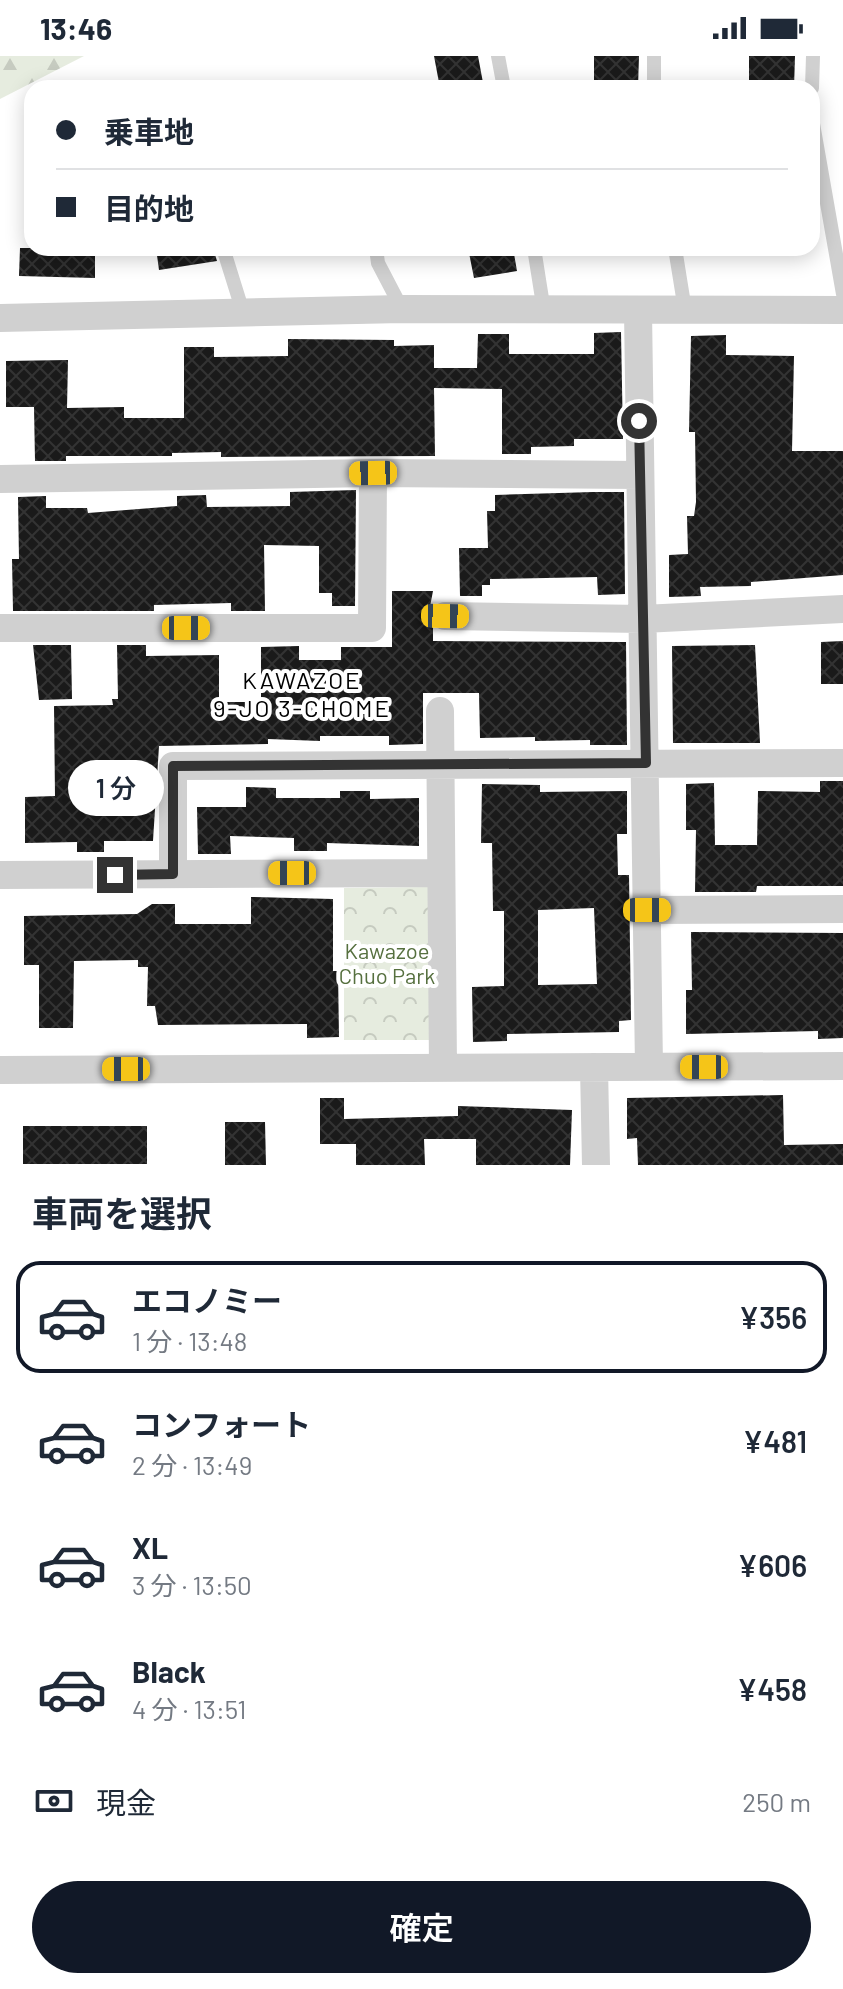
<!DOCTYPE html>
<html lang="ja">
<head>
<meta charset="utf-8">
<style>
  :root { --surface:#fff; --page:#f6f6f7; --text:#1f2937; --muted:#747a83; --line:#e0e1e3; --accent:#111827 }
  body { margin:0; font-family:Barlow,"Noto Sans JP",sans-serif; background:var(--page); color:var(--text); height:100vh; display:flex; flex-direction:column; font-size:30px; white-space:nowrap }
  * { box-sizing:border-box; margin:0 }
  p { font-size:26px; color:var(--muted) }
  .icon { flex:none; width:44px; height:44px; fill:none; stroke:currentColor; stroke-width:2; stroke-linecap:round; stroke-linejoin:round }
  .map { position:relative; height:1109px; overflow:hidden }
  .details { display:flex; flex-direction:column; background:var(--surface); flex:1 }
  .details>* { flex:none }
  .hud { position:absolute; left:24px; top:24px; width:796px; height:176px; border-radius:24px; box-shadow:0 4px 20px #0003; display:grid; align-content:center; height:176px; padding:0 32px; background:var(--surface) }
  .end { position:absolute; width:36px; height:36px; margin:-18px; border:10px solid #333; background:#fff; box-shadow:0 0 0 4px #fff }
  .from { border-radius:50% }
  .bubble { position:absolute; height:56px; border-radius:28px; background:var(--surface); box-shadow:0 4px 20px #0003; font-size:26px; font-weight:600; line-height:56px; text-align:center }
  .car { position:absolute; width:24px; height:48px; margin:-24px -12px; border-radius:10px; box-shadow:0 0 6px 2px #0007; background:linear-gradient(#f5c518 24%,#345 0 40%,#f5c518 0 76%,#345 0 86%,#f5c518 0) }
  .hud b { display:flex; align-items:center; gap:28px; height:76px; font-size:30px }
  .hud b+b { border-top:2px solid var(--line) }
  .hud i { width:20px; height:20px; background:var(--text) }
  ul { padding:0; list-style:none }
  li { display:flex; align-items:center; gap:24px; height:112px; margin:0 16px 12px; padding:0 16px; border:4px solid transparent; border-radius:24px }
  li div { flex:1 }
  li b { display:block; font-size:30px }
  li em { font-style:normal; font-weight:600 }
  li.active { border-color:var(--accent) }
  li>.icon { width:72px; height:72px; stroke-width:1.5 }
  h2 { padding:0 32px; font-size:36px; line-height:96px }
  .pay { display:flex; align-items:center; gap:20px; height:88px; padding:0 32px; font-size:30px }
  .pay p { margin-inline-start:auto }
  .action { display:flex; gap:16px; margin-top:auto; padding:16px 32px }
  .action a { flex:1; height:92px; border-radius:48px; background:var(--accent); color:#fff; font-size:32px; font-weight:600; line-height:92px; text-align:center }
  .status { display:flex; justify-content:space-between; align-items:center; height:56px; padding:0 40px; background:var(--surface); direction:ltr }
  .status svg { height:22px; fill:currentColor }
  .map>svg:first-child { display:block }
</style>
</head>
<body>
<div class="status"><b>13:46</b><svg viewBox="0 0 49 12"><path d="M0 12V9h3v3zM5 12V6h3v6zM10 12V3h3v9zM15 12V0h3v12zM26 1h20v11H26zM47 4h2v5h-2z"/></svg></div>
<div class="map">
<svg width="843" height="1109" viewBox="0 0 843 1109">
  <defs>
    <pattern id="forest-firs" width="22" height="20" patternUnits="userSpaceOnUse" patternTransform="scale(2)"><rect width="22" height="20" fill="#e6ecdf"/><path d="M5 1l3.5 6h-7zM16 11l3.5 6h-7z" fill="#c6cbc0"/></pattern>
    <pattern id="park-crowns" width="20" height="18" patternUnits="userSpaceOnUse" patternTransform="scale(2)"><rect width="20" height="18" fill="#e6ecdf"/><path d="M2 6a3 3 0 1 1 6 0M12 15a3 3 0 1 1 6 0" fill="none" stroke="#c6cbc0"/></pattern>
    <pattern id="building-cross-hatch" width="8" height="8" patternUnits="userSpaceOnUse" patternTransform="scale(2)"><rect width="8" height="8" fill="#1a1a1a"/><path d="M0 0l8 8M0 8l8-8" fill="none" stroke="#333"/></pattern>
  </defs>
  <rect width="100%" height="100%" fill="#fff"/>
  <path fill="url(#forest-firs)" d="M0 0H84L0 43Z"/>
  <path fill="url(#park-crowns)" d="M429 831 430 984H344V832Z"/>
  <path fill="url(#building-cross-hatch)" fill-rule="evenodd" d="M434 0H478L484 32H440Z
    M594 0H639L638 32H594Z
    M749 0H795L794 32H749Z
    M20 192H95V222L19 220Z
    M156 192H213L217 205 159 214Z
    M468 192H513L517 215 474 222Z
    M621 276 623 383H574V390L531 391V398H502V333L434 332 435 400 221 401V396L172 397V400H66V405H35L34 351H6V305L68 304 67 352 124 351V362H184V291H214V301L288 300V283L394 284V290L434 289V312H477L478 278H509V298H594V277Z
    M726 279V299L794 300 792 395H843V519L751 526V530L700 531 701 540 669 541V499L688 498 687 460H694L696 446 695 376H689L691 280Z
    M356 434 355 550H332V537H319V490L264 489 265 555H231V547L154 549V555H13L12 503H19L18 441 46 440V452H87L88 457 177 450V440L206 439 207 451 290 450V436Z
    M593 436H624L625 538 598 539 597 521 490 523V529H482V540H460L459 492H488L487 455H495V439Z
    M392 535H433L428 561 433 572V585L626 586 627 689H590V684L535 685V681L480 682 479 637H423V688L389 689V680H320V685L268 683V688L159 690 153 785H104V796H77V786L25 787V741L55 740 54 650 113 649 112 643H118L117 589H146V600L219 599V646H261V591L299 590V604H341V591H392Z
    M843 585V628H821V586Z
    M33 589H71L72 643 39 644Z
    M755 589 760 687H673L672 590Z
    M820 725H843V830H757L756 836H695L696 774H686V728L714 727 715 789H757L758 735 820 736Z
    M482 728 540 729V736L627 735V778H617L618 819H629L631 964 619 965V976L507 978V985L473 986 472 931 504 930V855H493L492 787H481ZM594 852 597 928 538 929V854Z
    M246 731 276 732V742H340V735H370V743L419 742V790L327 787V795H294V782L230 780 231 798H198L197 751H246Z
    M251 841 333 843V915H338L339 981 307 982V968L158 969 155 950H147L148 911H138V904L74 905 73 972H39V909H24V860L137 858 152 848H175V868H251Z
    M691 876 843 877V982L818 983V975L686 978V934H692Z
    M783 1039 784 1089 843 1088V1109H638L637 1082 627 1083V1042Z
    M320 1042H344V1063L458 1060V1050L572 1054 570 1109H476V1083H424L425 1109H356V1088H320Z
    M225 1066H265L266 1109H225Z
    M23 1070H147V1108H23Z"/>
  <g fill="none" stroke-linecap="round" stroke-linejoin="round">
    <path stroke="#d0d0d0" stroke-width="14" d="M498 0 504 32
      M654 0V32
      M812 32 813 0
      M812 62 843 238
      M223 192 243 256
      M376 192 378 207 402 253
      M534 192 544 255
      M675 192 685 254"/>
    <path stroke="#d0d0d0" stroke-width="28" d="M638 255 649 1011
      M0 262 402 253 843 254
      M0 423 373 417 640 419
      M445 560 643 563 843 553
      M0 572H372L373 417
      M440 655 443 1012
      M173 818V710L843 707
      M0 819 441 817
      M647 854 843 853
      M594 1011 596 1109
      M0 1014 843 1010"/>
  </g>
  <g fill="none" stroke-linecap="round" stroke-linejoin="round">
    <path stroke="#333" stroke-width="10" d="M115 819 173 818V710L646 707 639 365"/>
  </g>
  <g text-anchor="middle" stroke-width="8" stroke-linejoin="round" paint-order="stroke">
    <g font-size="22" fill="#56703f" stroke="#fff">
      <text x="387" y="903">Kawazoe<tspan x="387" dy="25">Chuo Park</tspan></text>
    </g>
    <g font-size="24" letter-spacing="2" fill="#000" stroke="#fff">
      <text x="302" y="633">KAWAZOE<tspan x="302" dy="28">9-JO 3-CHOME</tspan></text>
    </g>
  </g>
</svg>
<i class="end from" style="left:639px;top:365px"></i>
<i class="end" style="left:115px;top:819px"></i>
<div class="bubble" style="left:68px;top:704px;width:96px">1 分</div>
<i class="car" style="left:373px;top:417px;rotate:269deg"></i>
<i class="car" style="left:445px;top:560px;rotate:91deg"></i>
<i class="car" style="left:186px;top:572px;rotate:90deg"></i>
<i class="car" style="left:292px;top:817px;rotate:270deg"></i>
<i class="car" style="left:647px;top:854px;rotate:90deg"></i>
<i class="car" style="left:704px;top:1011px;rotate:270deg"></i>
<i class="car" style="left:126px;top:1013px;rotate:270deg"></i>
<div class="hud">
<b><i class="from"></i>乗車地</b>
<b><i></i>目的地</b>
</div>
</div>
<section class="details">
<h2>車両を選択</h2>
<ul>
<li class="active"><svg class="icon" aria-label="car" viewBox="0 0 24 24"><path d="M5 17H2v-5l4-1 3-4h7l3 4 3 1v5h-3M9 17h6M6 11h13"/><circle cx="7" cy="17" r="2"/><circle cx="17" cy="17" r="2"/></svg><div><b>エコノミー</b><p>1 分 · 13:48</p></div><em>¥356</em></li>
<li><svg class="icon" aria-label="car" viewBox="0 0 24 24"><path d="M5 17H2v-5l4-1 3-4h7l3 4 3 1v5h-3M9 17h6M6 11h13"/><circle cx="7" cy="17" r="2"/><circle cx="17" cy="17" r="2"/></svg><div><b>コンフォート</b><p>2 分 · 13:49</p></div><em>¥481</em></li>
<li><svg class="icon" aria-label="car" viewBox="0 0 24 24"><path d="M5 17H2v-5l4-1 3-4h7l3 4 3 1v5h-3M9 17h6M6 11h13"/><circle cx="7" cy="17" r="2"/><circle cx="17" cy="17" r="2"/></svg><div><b>XL</b><p>3 分 · 13:50</p></div><em>¥606</em></li>
<li><svg class="icon" aria-label="car" viewBox="0 0 24 24"><path d="M5 17H2v-5l4-1 3-4h7l3 4 3 1v5h-3M9 17h6M6 11h13"/><circle cx="7" cy="17" r="2"/><circle cx="17" cy="17" r="2"/></svg><div><b>Black</b><p>4 分 · 13:51</p></div><em>¥458</em></li>
</ul>
<div class="pay"><svg class="icon" aria-label="cash" viewBox="0 0 24 24"><path d="M3 7h18v10H3z"/><circle cx="12" cy="12" r="2"/></svg>現金<p>250 m</p></div>
<div class="action"><a>確定</a></div>
</section>
</body>
</html>
